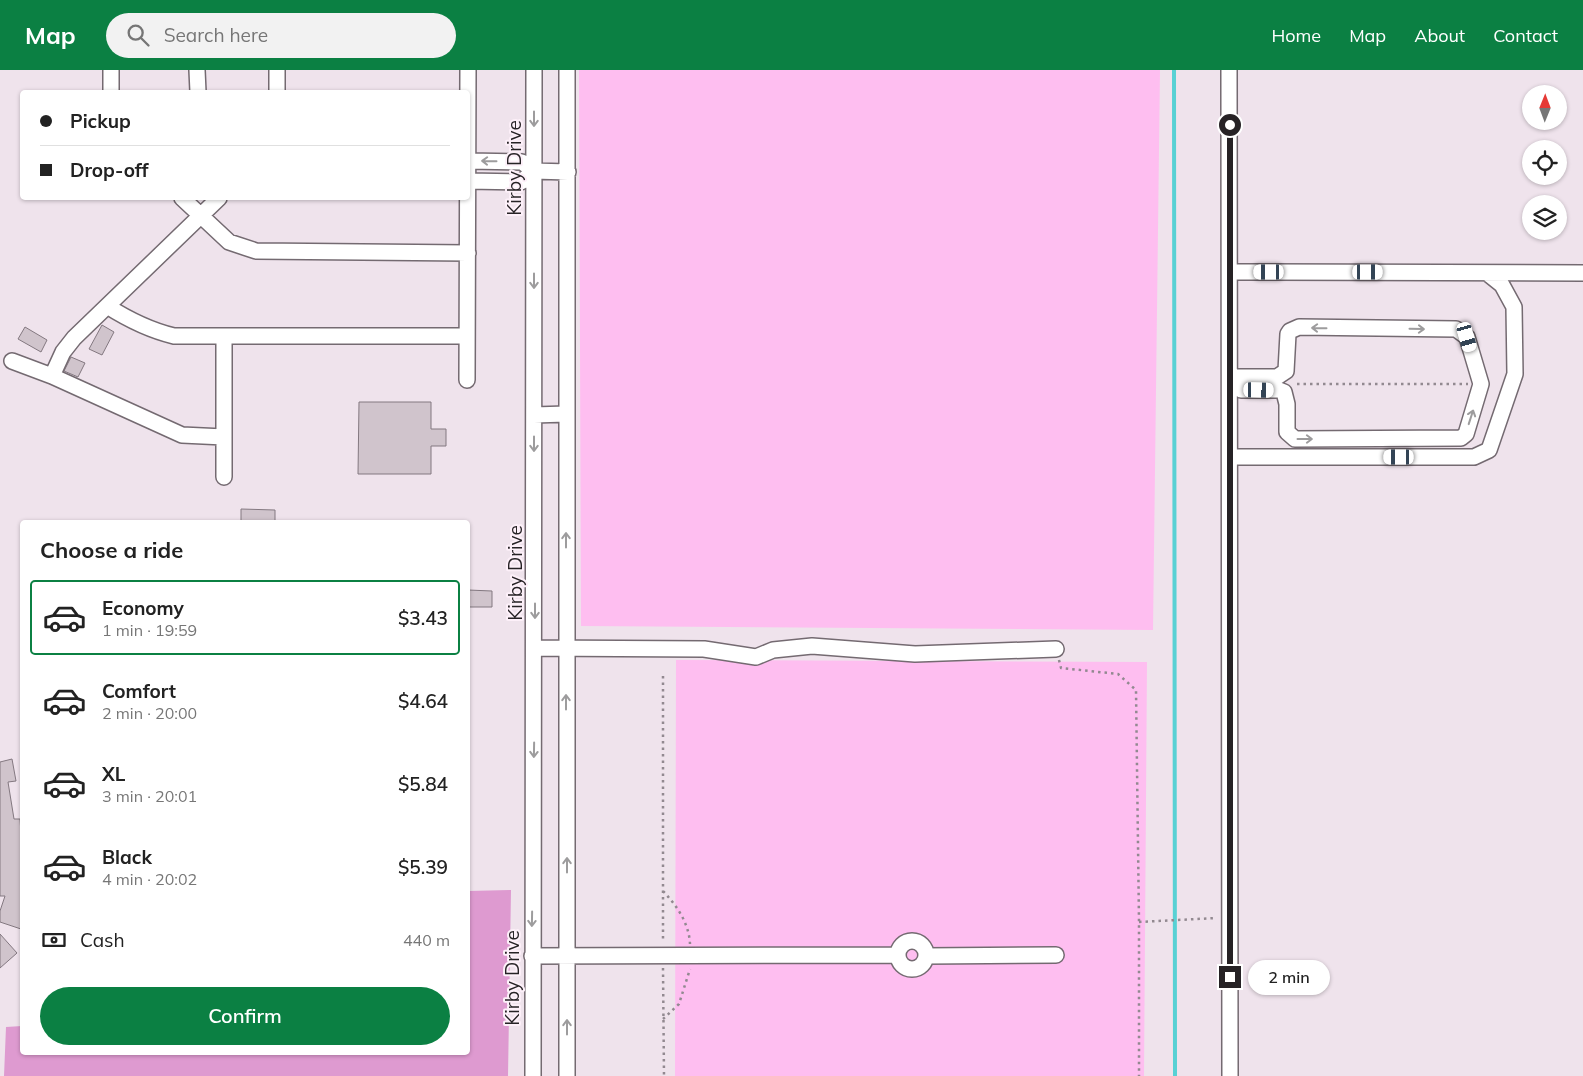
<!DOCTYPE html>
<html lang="en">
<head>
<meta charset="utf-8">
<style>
  :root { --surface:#fff; --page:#f2f2f2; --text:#222; --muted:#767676; --line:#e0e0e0; --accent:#0b8043 }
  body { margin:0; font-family:Mulish,sans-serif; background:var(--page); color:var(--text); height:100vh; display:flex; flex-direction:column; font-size:19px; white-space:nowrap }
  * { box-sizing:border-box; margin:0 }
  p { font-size:16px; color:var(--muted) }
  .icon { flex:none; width:28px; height:28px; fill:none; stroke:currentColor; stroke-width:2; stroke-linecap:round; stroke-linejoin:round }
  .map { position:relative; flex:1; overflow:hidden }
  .side { position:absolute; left:20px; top:450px; width:450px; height:535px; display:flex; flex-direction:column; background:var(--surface); border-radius:5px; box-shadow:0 1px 4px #0004 }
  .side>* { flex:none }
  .guide { position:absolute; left:20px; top:20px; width:450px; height:110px; border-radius:5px; box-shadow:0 1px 4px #0004; display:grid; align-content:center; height:110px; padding:0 20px; background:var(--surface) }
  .needle { width:32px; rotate:1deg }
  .fabs { position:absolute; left:1522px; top:15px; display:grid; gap:10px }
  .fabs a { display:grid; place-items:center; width:45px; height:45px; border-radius:50%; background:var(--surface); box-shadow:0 1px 4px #0004; font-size:25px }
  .end { position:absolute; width:22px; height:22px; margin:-11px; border:6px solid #262225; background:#fff; box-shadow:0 0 0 2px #fff }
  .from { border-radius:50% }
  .bubble { position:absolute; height:35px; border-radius:18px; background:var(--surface); box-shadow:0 1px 4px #0004; font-size:16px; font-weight:600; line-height:35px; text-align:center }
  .car { position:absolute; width:15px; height:30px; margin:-15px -8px; border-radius:6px; box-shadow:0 0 4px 1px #0007; background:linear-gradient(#fff 24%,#345 0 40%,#fff 0 76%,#345 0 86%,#fff 0) }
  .guide b { display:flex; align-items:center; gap:18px; height:48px; font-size:19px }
  .guide b+b { border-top:1px solid var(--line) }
  .guide i { width:12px; height:12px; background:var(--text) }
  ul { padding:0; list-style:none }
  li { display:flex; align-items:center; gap:15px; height:75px; margin:0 10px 8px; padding:0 10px; border:2px solid transparent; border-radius:5px }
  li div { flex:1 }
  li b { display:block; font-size:19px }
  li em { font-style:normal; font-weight:600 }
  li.selected { border-color:var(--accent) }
  li>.icon { width:45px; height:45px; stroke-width:1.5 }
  h2 { padding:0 20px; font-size:22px; line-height:60px }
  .pay { display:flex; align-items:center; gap:12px; height:55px; padding:0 20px; font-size:19px }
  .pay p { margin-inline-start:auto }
  .cta { display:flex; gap:10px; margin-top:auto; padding:10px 20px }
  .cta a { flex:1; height:58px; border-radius:30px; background:var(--accent); color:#fff; font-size:20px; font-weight:600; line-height:58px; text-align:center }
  header { display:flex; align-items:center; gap:30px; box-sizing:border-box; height:70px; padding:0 25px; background:var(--accent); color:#fff }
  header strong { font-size:24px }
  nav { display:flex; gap:28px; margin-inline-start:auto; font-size:18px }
  .search { width:350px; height:45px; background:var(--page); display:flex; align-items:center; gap:12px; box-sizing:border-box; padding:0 18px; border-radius:28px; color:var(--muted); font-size:19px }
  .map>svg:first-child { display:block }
</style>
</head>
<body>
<header>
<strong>Map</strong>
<div class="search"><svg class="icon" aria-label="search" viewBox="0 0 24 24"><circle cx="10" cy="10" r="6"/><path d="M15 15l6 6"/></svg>Search here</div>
<nav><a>Home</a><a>Map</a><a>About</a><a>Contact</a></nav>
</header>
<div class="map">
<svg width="1583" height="1006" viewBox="0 0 1583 1006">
  <rect width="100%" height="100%" fill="#efe3ec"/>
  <path fill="#febef0" d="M579 0H1160L1153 560 581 556Z
    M676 590 1147 592 1144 1006H675Z"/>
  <path fill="#de9ad0" d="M511 820 508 1006H4L6 957 22 956V982H468V821Z"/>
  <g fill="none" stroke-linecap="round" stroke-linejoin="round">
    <path stroke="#58d1d4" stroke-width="4" d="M1174 0 1175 1006"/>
  </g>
  <path fill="#d0c4cc" stroke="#837880" d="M102 255 114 262 102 285 89 279Z
    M25 257 47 270 41 282 18 269Z
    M71 287 85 293 78 307 64 301Z
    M359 332H431V359H446V376H431V404H358Z
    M241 439 275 440V452H241Z
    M468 520 492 521V537H468Z
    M12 689 16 711 8 712 14 749H20L22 777V854L21 859 0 852V841L5 826H0V692Z
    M0 864 17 883 0 898Z"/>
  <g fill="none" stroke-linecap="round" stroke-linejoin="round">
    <g stroke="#746a71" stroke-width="18">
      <path id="minor" d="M111 0V22
        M197 0 198 22
        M277 0V22
        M567 0V1006
        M1229 0 1230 1006
        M534 101 568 102
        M468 111 521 112 534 101 522 92 469 91
        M182 128 229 172 256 181 468 183
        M1230 202 1583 203
        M107 236C129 250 149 260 174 266H467
        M12 291 52 306 182 365 224 367
        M52 306 63 282 74 268 219 128
        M467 310 468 0
        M1230 313H1234L1241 320H1279L1284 322 1287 334V362L1295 369 1461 368 1466 364 1481 314 1467 267 1456 259 1299 257 1290 261 1288 264 1286 301 1277 307H1237L1234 313
        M534 345 566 344
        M1230 387H1474L1489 380 1515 304 1514 237 1502 215 1487 203
        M224 407V266
        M535 578 704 579 756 587 773 580 812 576 915 584 1056 579
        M898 885a14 14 0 1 1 28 0a14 14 0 1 1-28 0Z
        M532 886 897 885
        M926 886 1056 885
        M533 1006 534 0"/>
    </g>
    <path stroke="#928990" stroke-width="2.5" stroke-dasharray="2.5 4" stroke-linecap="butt" d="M1297 314H1468
      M1059 590 1061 598 1118 604 1136 620 1139 852V1006
      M663 606V872
      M663 821C677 836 689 853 690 874
      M1139 852 1216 848
      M663 898 664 1006
      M663 949 679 934 690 899"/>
    <use href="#minor" stroke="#fff" stroke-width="15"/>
  </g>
  <defs><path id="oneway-shaft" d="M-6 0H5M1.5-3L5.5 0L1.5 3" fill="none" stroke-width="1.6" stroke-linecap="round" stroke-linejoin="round" transform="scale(1.25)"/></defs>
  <g stroke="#9d9c9d">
    <use href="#oneway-shaft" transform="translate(534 49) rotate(90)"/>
    <use href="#oneway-shaft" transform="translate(489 91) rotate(-179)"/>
    <use href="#oneway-shaft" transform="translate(534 211) rotate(90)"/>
    <use href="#oneway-shaft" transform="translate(1319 258) rotate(-179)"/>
    <use href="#oneway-shaft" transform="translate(1417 259) rotate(1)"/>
    <use href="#oneway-shaft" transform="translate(1471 347) rotate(-72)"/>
    <use href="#oneway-shaft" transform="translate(1305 369)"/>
    <use href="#oneway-shaft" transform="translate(534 374) rotate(90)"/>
    <use href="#oneway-shaft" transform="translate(566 470) rotate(-90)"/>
    <use href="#oneway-shaft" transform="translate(535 541) rotate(90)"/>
    <use href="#oneway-shaft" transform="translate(566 632) rotate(-90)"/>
    <use href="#oneway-shaft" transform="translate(534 680) rotate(91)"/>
    <use href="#oneway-shaft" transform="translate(567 795) rotate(-90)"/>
    <use href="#oneway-shaft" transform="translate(532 849) rotate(91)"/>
    <use href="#oneway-shaft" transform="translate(567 957) rotate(-90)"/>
  </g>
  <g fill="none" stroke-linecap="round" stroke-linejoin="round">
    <path stroke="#262225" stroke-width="6" d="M1230 55V907"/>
  </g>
  <g text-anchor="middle" stroke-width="4" stroke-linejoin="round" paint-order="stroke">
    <g font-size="19" fill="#262225" stroke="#fdf0f9">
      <text transform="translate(514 98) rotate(-90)" y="7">Kirby Drive</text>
      <text transform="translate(515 503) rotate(-90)" y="7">Kirby Drive</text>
      <text transform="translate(512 908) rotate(-90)" y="7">Kirby Drive</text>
    </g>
  </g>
</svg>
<div class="fabs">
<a><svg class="needle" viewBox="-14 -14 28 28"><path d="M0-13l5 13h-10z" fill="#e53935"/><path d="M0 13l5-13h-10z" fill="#767676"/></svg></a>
<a><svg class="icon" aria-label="locate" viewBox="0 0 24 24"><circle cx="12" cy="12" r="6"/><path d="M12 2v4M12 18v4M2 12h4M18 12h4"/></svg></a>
<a><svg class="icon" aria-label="layers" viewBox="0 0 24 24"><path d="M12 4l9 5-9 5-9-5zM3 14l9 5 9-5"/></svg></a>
</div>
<i class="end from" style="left:1230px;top:55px"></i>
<i class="end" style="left:1230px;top:907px"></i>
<div class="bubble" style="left:1248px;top:890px;width:82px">2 min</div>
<i class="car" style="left:1269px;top:202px;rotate:270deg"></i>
<i class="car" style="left:1368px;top:202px;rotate:90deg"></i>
<i class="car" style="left:1467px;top:267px;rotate:164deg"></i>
<i class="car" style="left:1259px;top:320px;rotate:91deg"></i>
<i class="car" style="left:1399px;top:387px;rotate:270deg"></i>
<div class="guide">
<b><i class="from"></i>Pickup</b>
<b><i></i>Drop-off</b>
</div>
<section class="side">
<h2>Choose a ride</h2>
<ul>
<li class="selected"><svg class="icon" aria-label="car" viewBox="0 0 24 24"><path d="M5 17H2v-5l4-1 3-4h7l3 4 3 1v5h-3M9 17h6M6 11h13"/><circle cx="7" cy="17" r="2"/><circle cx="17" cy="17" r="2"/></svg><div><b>Economy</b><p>1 min · 19:59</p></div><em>$3.43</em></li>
<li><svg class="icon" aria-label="car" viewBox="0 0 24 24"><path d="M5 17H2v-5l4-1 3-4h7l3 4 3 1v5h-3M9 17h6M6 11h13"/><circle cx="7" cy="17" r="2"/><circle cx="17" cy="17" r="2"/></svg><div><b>Comfort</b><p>2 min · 20:00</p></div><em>$4.64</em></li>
<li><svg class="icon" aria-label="car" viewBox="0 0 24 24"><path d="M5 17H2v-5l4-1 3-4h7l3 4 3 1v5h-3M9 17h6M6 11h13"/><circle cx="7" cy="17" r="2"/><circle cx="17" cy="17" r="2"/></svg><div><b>XL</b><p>3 min · 20:01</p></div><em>$5.84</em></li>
<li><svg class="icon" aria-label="car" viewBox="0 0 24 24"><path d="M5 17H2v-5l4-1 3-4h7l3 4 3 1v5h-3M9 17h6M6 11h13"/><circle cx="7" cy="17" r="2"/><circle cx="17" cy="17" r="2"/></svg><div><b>Black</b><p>4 min · 20:02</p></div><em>$5.39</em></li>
</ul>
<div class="pay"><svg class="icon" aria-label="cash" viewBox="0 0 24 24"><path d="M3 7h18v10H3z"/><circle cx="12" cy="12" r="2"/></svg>Cash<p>440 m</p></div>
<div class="cta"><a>Confirm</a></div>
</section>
</div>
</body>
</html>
